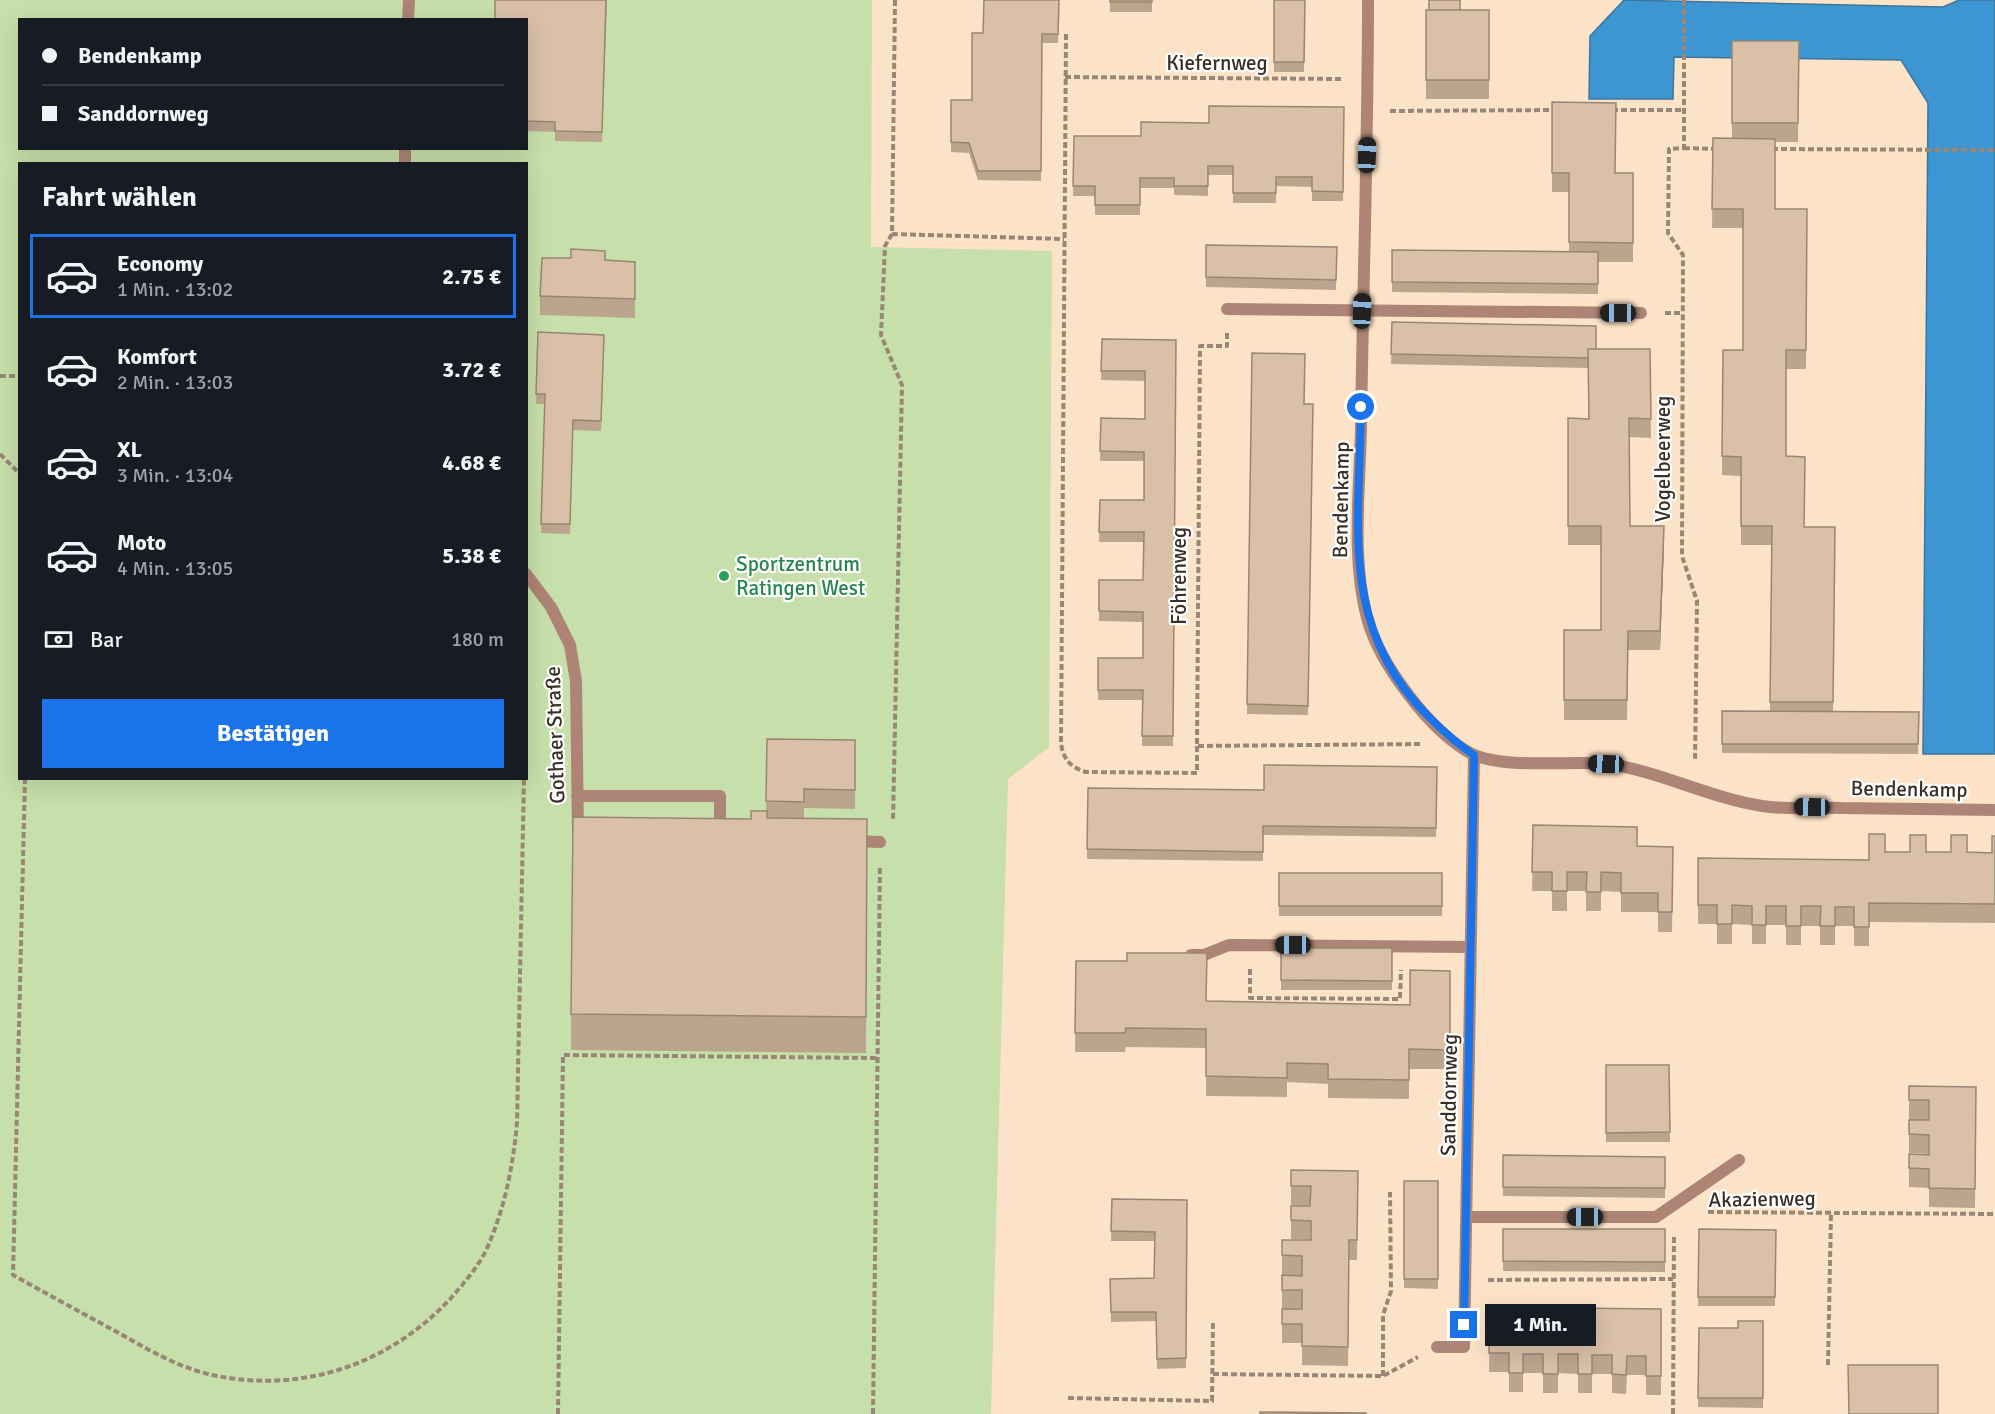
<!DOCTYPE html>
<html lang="de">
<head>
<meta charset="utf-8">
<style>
  :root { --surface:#171b24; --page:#242831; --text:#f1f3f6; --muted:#9ea1a6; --line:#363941; --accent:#1a73e8 }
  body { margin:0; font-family:Signika,sans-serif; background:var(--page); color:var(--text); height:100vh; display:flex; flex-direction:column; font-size:22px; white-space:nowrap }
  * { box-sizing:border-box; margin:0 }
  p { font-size:20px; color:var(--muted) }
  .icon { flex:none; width:33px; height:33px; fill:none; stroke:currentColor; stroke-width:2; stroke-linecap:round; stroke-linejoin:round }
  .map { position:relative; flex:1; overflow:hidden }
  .details { position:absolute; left:18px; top:162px; width:510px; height:618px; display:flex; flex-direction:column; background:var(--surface); border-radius:0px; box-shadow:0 6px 24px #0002 }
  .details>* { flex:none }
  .hud { position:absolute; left:18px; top:18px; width:510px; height:132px; border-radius:0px; box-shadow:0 6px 24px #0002; display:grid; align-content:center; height:132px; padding:0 24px; background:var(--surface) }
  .end { position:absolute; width:27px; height:27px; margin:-14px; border:8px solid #1a73e8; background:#fff; box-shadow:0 0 0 3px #fff }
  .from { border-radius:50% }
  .bubble { position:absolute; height:42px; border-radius:0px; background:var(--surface); box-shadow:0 6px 24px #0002; font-size:20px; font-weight:700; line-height:42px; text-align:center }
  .car { position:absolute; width:18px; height:36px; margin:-18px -9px; border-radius:8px; box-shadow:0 0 4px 2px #0007; background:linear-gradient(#222 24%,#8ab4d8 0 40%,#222 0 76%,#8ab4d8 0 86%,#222 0) }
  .hud b { display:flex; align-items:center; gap:21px; height:57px; font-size:22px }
  .hud b+b { border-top:2px solid var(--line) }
  .hud i { width:15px; height:15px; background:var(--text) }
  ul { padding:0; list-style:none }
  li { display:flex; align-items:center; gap:18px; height:84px; margin:0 12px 9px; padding:0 12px; border:3px solid transparent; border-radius:0px }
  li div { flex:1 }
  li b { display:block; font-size:22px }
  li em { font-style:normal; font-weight:700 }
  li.selected { border-color:var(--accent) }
  li>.icon { width:54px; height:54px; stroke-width:1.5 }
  h2 { padding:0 24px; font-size:27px; line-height:72px }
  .pay { display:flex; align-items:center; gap:15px; height:66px; padding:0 24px; font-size:22px }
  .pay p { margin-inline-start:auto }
  .action { display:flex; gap:12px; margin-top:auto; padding:12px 24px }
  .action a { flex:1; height:69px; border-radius:0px; background:var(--accent); color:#fff; font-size:24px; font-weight:700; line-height:69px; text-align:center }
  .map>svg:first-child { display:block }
</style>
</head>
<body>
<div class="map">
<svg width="1995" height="1414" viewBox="0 0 1995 1414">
  <rect width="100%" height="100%" fill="#fce2c7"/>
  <path fill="#c7dfaa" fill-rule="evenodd" d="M0 0H872L871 247 1052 251 1049 747 1008 779 991 1414H0ZM20 20H526V148H20ZM20 164H526V778H20Z"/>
  <path fill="#3d95d2" stroke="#3c769e" stroke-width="1.5" d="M1624 0 1943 7 1959 0H1995V754H1923L1928 103 1901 60 1674 57 1673 99H1589L1590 36Z"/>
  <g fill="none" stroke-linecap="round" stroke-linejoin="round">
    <path stroke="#998775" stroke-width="4" stroke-dasharray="6 3" stroke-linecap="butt" d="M895 0 892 234 1064 239
      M1684 0V148L1669 149 1668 233 1683 255 1682 556 1697 601 1695 762
      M1066 34 1061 744C1064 760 1070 767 1086 772L1197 773V746
      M1065 77 1343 79
      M1612 110H1684
      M1390 111 1557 110
      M1684 148 1717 149
      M1772 149 1995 150
      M892 234 885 246 881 335 902 385 893 821
      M1665 313H1682
      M1227 333V346H1200L1197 746 1420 744
      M0 376H20
      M0 454 20 474
      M526 652V676
      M25 778 13 1275C47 1294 82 1313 117 1332 147 1349 177 1367 212 1375 302 1394 389 1365 451 1298 464 1283 480 1265 488 1246 505 1207 513 1166 517 1123L524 778
      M1250 969V998L1400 999 1401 970
      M1708 1212 1995 1214
      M1488 1280 1673 1279
      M1828 1365 1831 1213
      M1213 1374 1383 1376 1418 1357
      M1383 1376V1315L1391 1291 1390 1192
      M1068 1398 1212 1401 1213 1321
      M558 1414 563 1055 878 1058
      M873 1414 880 865
      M1673 1414 1674 1235"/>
    <path stroke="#ad8475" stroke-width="12" d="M408 20 409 0
      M405 164V148
      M1227 309 1641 313
      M526 574 551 607 570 645 576 681 578 832
      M577 796H720V835
      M851 841 880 842
      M1191 955H1204L1229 945 1470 947
      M1467 1217H1656L1739 1160
      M1437 1347H1464L1474 755"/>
    <path stroke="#ad8475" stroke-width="12" d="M1368 0C1368 142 1363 284 1361 426 1360 488 1351 557 1367 618 1379 663 1429 730 1470 753 1502 770 1571 760 1609 764 1662 772 1710 798 1762 806 1788 810 1816 807 1842 808 1893 809 1944 809 1995 810"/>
  </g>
  <path fill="#bba58f" d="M607 0 602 142 555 141V132L526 131V20Z
    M1059 0 1058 43H1042L1041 181 978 180 969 153 951 152V100H972L983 33Z
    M1110 0H1152V12H1110Z
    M1274 0H1305L1304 72H1274Z
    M1426 10H1489V99H1426Z
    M1732 41H1799L1798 142H1775V209H1807L1806 369H1786V456L1804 527H1835L1833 712H1919L1918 754 1722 753V711H1770L1772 545H1741V476L1722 475 1723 350H1743V228H1712L1713 138 1732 139Z
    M1552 102 1615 173H1633V262H1598V294L1392 292V250L1569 251V192H1552Z
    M1344 107 1343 201H1312V187L1276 186V203H1233V175H1208V196L1174 195V188H1140V215H1095V196H1073L1074 136H1141L1209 123Z
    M1337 247 1336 290 1206 287V277Z
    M571 258 635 262V318L540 315V296Z
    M1392 322 1596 349H1650L1651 438 1629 437 1630 526 1664 545 1660 650H1628L1627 720H1564V630H1601V545H1568V418L1588 419V368L1391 364Z
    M538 332 604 344 601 431 573 430 570 534 541 533 545 404H536Z
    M1102 339 1176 340 1173 746H1142L1143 700H1098V658H1143V622L1099 621V580H1143L1144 542H1099L1100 500H1144V461H1100L1101 418 1145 419V381L1101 380Z
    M1252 353 1304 404H1313L1308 715 1247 714Z
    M767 739 855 740V809L804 808V818L867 819 866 1053 571 1050V1014L751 819 766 811Z
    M1437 767 1436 837 1263 835V861L1087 859 1088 788 1264 790Z
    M1533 825 1637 846 1673 847 1672 932H1658V912H1621V892L1601 891V911H1586V891H1567V911H1552V891H1532Z
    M1995 836V923L1869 922V946H1854V926H1835V945H1820V926H1801V945H1786V925H1766V944H1752V925L1732 924V944H1717V924H1698V858L1869 860 1885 852 1992 853Z
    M1279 873H1442V916H1279Z
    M1281 948H1392V990H1281Z
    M1076 961 1207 1001 1410 1005 1450 971V1069H1409V1099L1328 1098V1084L1287 1082V1097L1206 1096V1048L1126 1047 1125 1052H1075Z
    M1606 1065H1669L1670 1142H1606Z
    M1909 1086 1976 1087 1975 1208 1929 1207V1188L1909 1187V1154H1929L1909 1153V1120H1929H1909Z
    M1503 1155 1665 1157V1198L1503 1196Z
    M1291 1170 1358 1171 1357 1260H1349L1348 1366 1302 1365V1343H1282V1309H1302H1282V1275L1302 1276 1282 1275V1240H1311L1291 1239V1206L1310 1205H1291Z
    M1404 1181H1438V1289L1404 1288Z
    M1112 1199 1187 1200 1186 1368 1157 1369 1156 1321 1111 1322 1110 1279 1154 1278 1155 1241H1111Z
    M1503 1229H1665V1272L1503 1271Z
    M1699 1229 1776 1230 1775 1306H1698Z
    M1490 1307 1661 1309V1395H1646V1375H1627L1626 1394 1612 1393V1374H1592V1393H1578V1374L1558 1373V1393H1543V1373H1523V1392H1509V1372H1489Z
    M1763 1321V1408L1698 1407 1699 1328H1738Z"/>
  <path fill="#988674" d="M1664 526V545L1660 650V631Z"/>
  <path fill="#d9c0a6" stroke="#988674" stroke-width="1.5" d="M495 0H606L602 132 555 131V122L526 121V20H495Z
    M984 0H1059L1058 34H1042L1041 171H978L969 143 951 142V100H972V33H983Z
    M1110 0H1152V2H1110Z
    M1274 0H1305L1304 62H1274Z
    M1429 0H1460V10H1429Z
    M1426 10H1489V80H1426Z
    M1732 41H1799L1798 123H1732Z
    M1552 102 1616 103 1615 173H1633V243L1569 242V173H1552Z
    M1209 106 1344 107 1343 192 1312 191V177H1276V193H1233V166H1208V186H1174V178H1140V205H1095V186H1073L1074 136H1141V122L1209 123Z
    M1713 138 1775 139V209H1807L1806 350H1786V456L1805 457 1804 527H1835L1833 702H1770L1772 526H1741V457L1722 456 1723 350H1743V209H1712Z
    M1206 245 1337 247 1336 280 1206 277Z
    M571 249 605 251V260L635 262V299L540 296 542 258H571Z
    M1392 250 1598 252V284L1392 282Z
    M1392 322 1596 326V349H1588V358L1391 354Z
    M538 332 604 335 601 421 573 420 570 524H541L545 394H536Z
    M1102 339 1176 340 1173 736H1142L1143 690H1098V658H1143V612L1099 611V580H1143L1144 532H1099L1100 500H1144V452L1100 451 1101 418 1145 419V371H1101Z
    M1588 349H1650L1651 419 1629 418 1630 526H1664L1660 631H1628L1627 700H1564V630H1601V526H1568V418L1589 419Z
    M1252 353 1305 354 1304 404H1313L1308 706 1247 704Z
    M1722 711 1919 712 1918 744H1722Z
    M767 739 855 740V790L804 789V802L766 801Z
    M1264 765 1437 767 1436 828 1263 826V852L1087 849 1088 788 1264 790Z
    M751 811H767V818L867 819 866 1017 571 1014 573 817 751 819Z
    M1533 825 1637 827V846L1673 847 1672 912H1658V893H1621V873L1601 872V892H1586L1587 872H1567V891H1552V872H1532Z
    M1869 834H1885V852H1910V835H1926V852H1951V835H1967V852L1992 853V836H1995V904L1869 903V927H1854V907H1835V926H1820L1821 906H1801V926H1786V906H1766V925H1752V906L1732 905V924H1717V905H1698V858L1869 860Z
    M1279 873H1442V906H1279Z
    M1281 948H1392V981L1281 980Z
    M1127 953H1207L1206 1001 1410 1005V970L1450 971V1050L1409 1049V1080L1328 1079V1064L1287 1063V1078L1206 1076V1029L1126 1028 1125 1033H1075L1076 961H1127Z
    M1606 1065H1669L1670 1132 1606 1133Z
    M1909 1086 1976 1087 1975 1189 1929 1188V1169L1909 1168V1154L1929 1155V1135L1909 1134V1120H1929V1100H1909Z
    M1503 1155 1665 1157V1188L1503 1187Z
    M1291 1170 1358 1171 1357 1240H1349L1348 1347 1302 1346V1324H1282V1309H1302V1290H1282V1275L1302 1276V1256L1282 1255V1240H1311V1221L1291 1220V1206H1310L1311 1186H1291Z
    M1404 1181H1438V1279H1404Z
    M1112 1199 1187 1200 1186 1358 1157 1359 1156 1312H1111L1110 1279 1154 1278 1155 1232 1111 1231Z
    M1503 1229H1665V1262L1503 1261Z
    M1699 1229 1776 1230 1775 1297H1698Z
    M1490 1307 1661 1309V1376H1646V1356H1627L1626 1375 1612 1374V1355H1592V1374H1578V1354H1558V1374H1543V1354H1523V1373H1509V1353H1489Z
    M1738 1321H1763V1398H1698L1699 1328H1738Z
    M1848 1365H1938V1414H1849Z
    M1260 1412 1366 1413V1414H1260Z"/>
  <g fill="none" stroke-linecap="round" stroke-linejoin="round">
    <path stroke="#1a73e8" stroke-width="8" d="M1361 407C1360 523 1338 627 1429 717 1443 731 1457 744 1474 755L1464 1325"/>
  </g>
  <circle fill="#2e9e5b" stroke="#fff" stroke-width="2" cx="724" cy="576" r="6"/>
  <g text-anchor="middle" stroke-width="4.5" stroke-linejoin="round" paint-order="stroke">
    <g font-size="21" fill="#392f25" stroke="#fff">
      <text x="1217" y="70">Kiefernweg</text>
      <text transform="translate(1663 459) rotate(-90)" y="7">Vogelbeerweg</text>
      <text transform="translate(1341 500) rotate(-89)" y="7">Bendenkamp</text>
      <text transform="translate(1179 576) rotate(-90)" y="7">Föhrenweg</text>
      <text transform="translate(555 735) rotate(-92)" y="7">Gothaer Straße</text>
      <text transform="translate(1909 789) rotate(1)" y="7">Bendenkamp</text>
      <text transform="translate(1449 1095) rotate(-89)" y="7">Sanddornweg</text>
      <text transform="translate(1762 1199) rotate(-1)" y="7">Akazienweg</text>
    </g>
    <g font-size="21" fill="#27864d" stroke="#fff" text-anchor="start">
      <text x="736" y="571">Sportzentrum<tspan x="736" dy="24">Ratingen West</tspan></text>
    </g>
  </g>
</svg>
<i class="end from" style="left:1361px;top:407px"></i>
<i class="end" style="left:1464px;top:1325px"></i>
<div class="bubble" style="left:1485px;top:1304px;width:111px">1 Min.</div>
<i class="car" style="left:1367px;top:155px;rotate:2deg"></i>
<i class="car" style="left:1362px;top:311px;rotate:2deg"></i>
<i class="car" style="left:1618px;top:313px;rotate:270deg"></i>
<i class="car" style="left:1606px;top:764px;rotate:272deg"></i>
<i class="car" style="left:1812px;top:807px;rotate:271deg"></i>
<i class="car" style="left:1293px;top:945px;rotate:270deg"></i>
<i class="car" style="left:1585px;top:1217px;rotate:270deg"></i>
<div class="hud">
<b><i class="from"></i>Bendenkamp</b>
<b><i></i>Sanddornweg</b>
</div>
<section class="details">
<h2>Fahrt wählen</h2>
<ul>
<li class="selected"><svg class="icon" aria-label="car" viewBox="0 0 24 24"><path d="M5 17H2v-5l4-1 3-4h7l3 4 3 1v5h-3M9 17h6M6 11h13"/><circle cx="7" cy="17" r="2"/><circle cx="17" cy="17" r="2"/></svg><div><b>Economy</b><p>1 Min. · 13:02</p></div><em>2.75 €</em></li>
<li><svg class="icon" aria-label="car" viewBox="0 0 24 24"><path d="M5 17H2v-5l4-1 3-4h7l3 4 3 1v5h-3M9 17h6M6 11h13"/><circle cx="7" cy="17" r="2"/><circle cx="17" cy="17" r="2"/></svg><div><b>Komfort</b><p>2 Min. · 13:03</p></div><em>3.72 €</em></li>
<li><svg class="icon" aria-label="car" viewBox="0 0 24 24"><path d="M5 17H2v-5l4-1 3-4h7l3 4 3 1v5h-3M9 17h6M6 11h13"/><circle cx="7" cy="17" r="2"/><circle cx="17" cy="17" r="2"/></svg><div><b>XL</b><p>3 Min. · 13:04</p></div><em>4.68 €</em></li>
<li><svg class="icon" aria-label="car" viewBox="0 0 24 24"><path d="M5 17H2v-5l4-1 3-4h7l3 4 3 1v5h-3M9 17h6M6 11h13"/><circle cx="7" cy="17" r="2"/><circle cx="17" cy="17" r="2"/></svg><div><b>Moto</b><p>4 Min. · 13:05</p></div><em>5.38 €</em></li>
</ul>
<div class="pay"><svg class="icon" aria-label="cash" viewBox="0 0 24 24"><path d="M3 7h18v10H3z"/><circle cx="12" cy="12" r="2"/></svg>Bar<p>180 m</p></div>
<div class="action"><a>Bestätigen</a></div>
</section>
</div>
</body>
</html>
